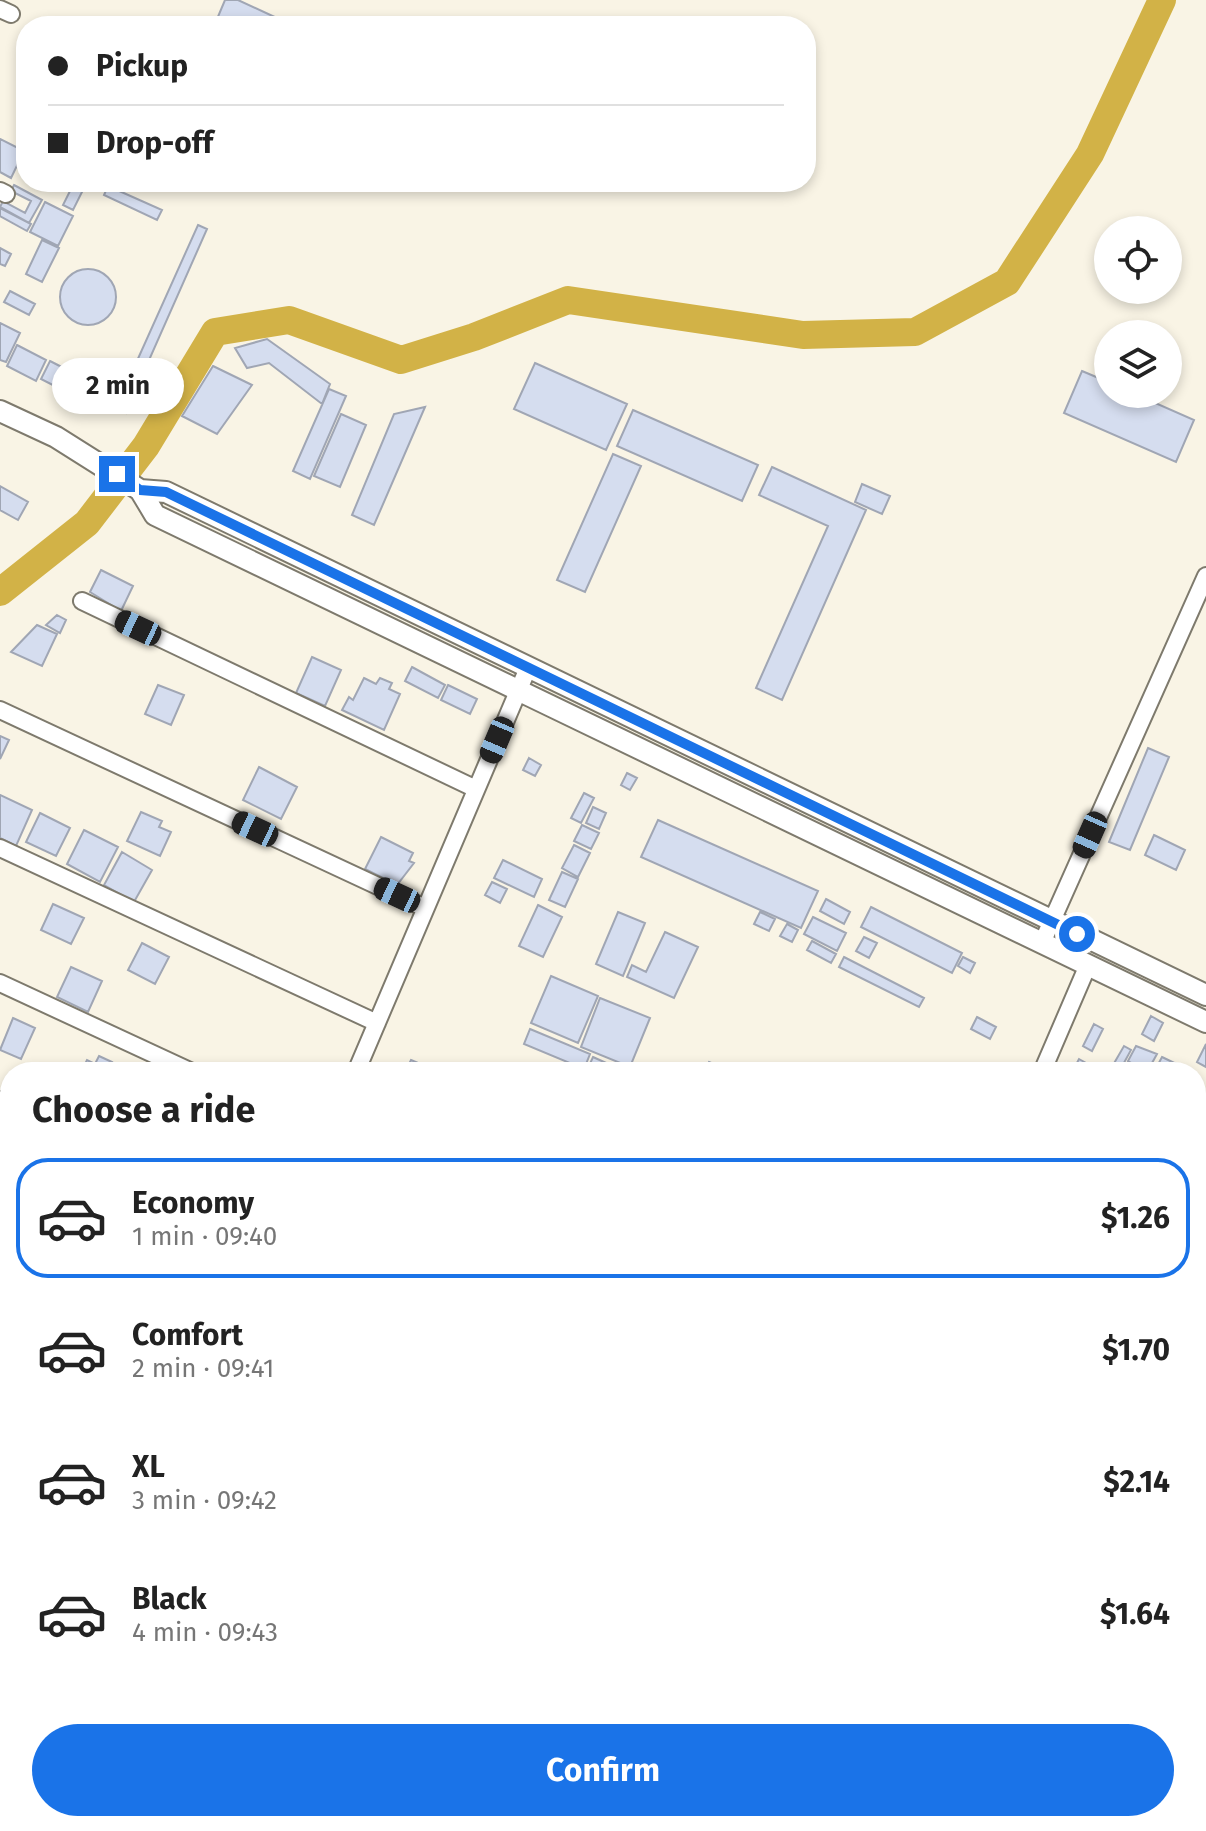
<!DOCTYPE html>
<html lang="en">
<head>
<meta charset="utf-8">
<style>
  :root { --surface:#fff; --page:#f6f6f6; --text:#222; --muted:#767676; --line:#e0e0e0; --accent:#1a73e8 }
  body { margin:0; font-family:"Fira Sans",sans-serif; background:var(--page); color:var(--text); height:100vh; display:flex; flex-direction:column; font-size:30px; white-space:nowrap }
  * { box-sizing:border-box; margin:0 }
  p { font-size:26px; color:var(--muted) }
  .icon { flex:none; width:44px; height:44px; fill:none; stroke:currentColor; stroke-width:2; stroke-linecap:round; stroke-linejoin:round }
  .map { position:relative; flex:1; overflow:hidden }
  .sheet { position:absolute; left:0px; top:1062px; width:1206px; height:770px; display:flex; flex-direction:column; background:var(--surface); border-radius:32px 32px 0 0; box-shadow:0 4px 12px #0003 }
  .sheet>* { flex:none }
  .banner { position:absolute; left:16px; top:16px; width:800px; height:176px; border-radius:32px; box-shadow:0 4px 12px #0003; display:grid; align-content:center; height:176px; padding:0 32px; background:var(--surface) }
  .tools { position:absolute; left:1094px; top:216px; display:grid; gap:16px }
  .tools a { display:grid; place-items:center; width:88px; height:88px; border-radius:50%; background:var(--surface); box-shadow:0 4px 12px #0003; font-size:40px }
  .end { position:absolute; width:36px; height:36px; margin:-18px; border:10px solid #1a73e8; background:#fff; box-shadow:0 0 0 4px #fff }
  .from { border-radius:50% }
  .bubble { position:absolute; height:56px; border-radius:28px; background:var(--surface); box-shadow:0 4px 12px #0003; font-size:26px; font-weight:700; line-height:56px; text-align:center }
  .car { position:absolute; width:24px; height:48px; margin:-24px -12px; border-radius:10px; box-shadow:0 0 6px 2px #0007; background:linear-gradient(#222 24%,#8ab4d8 0 40%,#222 0 76%,#8ab4d8 0 86%,#222 0) }
  .banner b { display:flex; align-items:center; gap:28px; height:76px; font-size:30px }
  .banner b+b { border-top:2px solid var(--line) }
  .banner i { width:20px; height:20px; background:var(--text) }
  ul { padding:0; list-style:none }
  li { display:flex; align-items:center; gap:24px; height:120px; margin:0 16px 12px; padding:0 16px; border:4px solid transparent; border-radius:32px }
  li div { flex:1 }
  li b { display:block; font-size:30px }
  li em { font-style:normal; font-weight:700 }
  li.selected { border-color:var(--accent) }
  li>.icon { width:72px; height:72px; stroke-width:1.5 }
  h2 { padding:0 32px; font-size:36px; line-height:96px }
  .primary-button { display:flex; gap:16px; margin-top:auto; padding:16px 32px }
  .primary-button a { flex:1; height:92px; border-radius:48px; background:var(--accent); color:#fff; font-size:32px; font-weight:700; line-height:92px; text-align:center }
  .map>svg:first-child { display:block }
</style>
</head>
<body>
<div class="map">
<svg width="1206" height="1831" viewBox="0 0 1206 1831">
  <rect width="100%" height="100%" fill="#f9f4e5"/>
  <g fill="none" stroke-linecap="round" stroke-linejoin="round">
    <path stroke="#d2b247" stroke-width="28" d="M0 592 87 523 146 446 215 332 289 320 401 360 474 337 568 300 803 335 915 332 1007 282 1090 154 1162 0"/>
  </g>
  <path fill="#d5ddef" stroke="#a0a6b4" stroke-width="2" d="M225 0H238L292 25 232 26 217 19Z
    M0 139 24 151 11 178 0 172Z
    M72 182H87L73 210 63 205 74 183Z
    M14 185 42 200 29 223 0 207 3 201 25 213 31 201 11 191Z
    M108 186 162 210 157 220 104 195Z
    M45 202 73 216 58 246 30 232Z
    M0 208 31 224 27 231 0 216Z
    M198 225 207 229 142 376 132 372Z
    M42 240 59 248 42 282 26 274Z
    M0 248 11 254 5 266 0 264Z
    M60 297a28 28 0 1 1 56 0a28 28 0 1 1-56 0Z
    M10 291 35 304 29 315 4 302Z
    M0 323 20 333 6 362 0 360Z
    M267 339 330 384 322 404 269 363 247 368 235 348Z
    M17 345 46 360 36 381 7 366Z
    M50 361 89 381 80 399 41 379Z
    M535 363 627 404 606 450 514 409Z
    M213 366 252 385 217 434 182 416Z
    M1082 371 1108 382V394H1135L1194 420 1176 462 1064 413Z
    M131 375 142 380 126 413 89 396 94 385 120 397Z
    M329 389 346 396 310 479 293 471Z
    M425 407 374 525 352 515 394 414Z
    M633 410 758 465 742 501 617 446Z
    M341 414 366 425 340 487 314 476Z
    M613 454 641 466 585 592 557 580Z
    M772 467 866 510 782 700 756 688 828 526 759 495Z
    M862 484 890 496 882 514 855 502Z
    M0 486 28 502 18 520 0 510Z
    M101 570 133 586 121 611 90 592Z
    M57 615 66 620 60 633 46 625Z
    M37 625 57 634 42 666 11 652Z
    M312 657 341 670 325 706 296 693Z
    M412 667 445 685 438 698 405 681Z
    M364 678 376 684 380 678 392 683 389 689 400 694 384 730 342 710 349 697 353 700Z
    M158 685 184 695 171 725 145 714Z
    M448 685 477 699 470 714 441 700Z
    M0 736 9 740 0 759Z
    M1148 748 1169 757 1130 850 1109 842Z
    M529 758 541 765 535 776 523 770Z
    M259 767 297 787 281 819 243 800Z
    M627 773 637 778 630 790 621 785Z
    M584 793 594 798 581 823 571 818Z
    M0 795 32 810 16 846 0 838Z
    M593 807 606 813 599 829 586 823Z
    M141 812 162 821 159 827 171 832 160 856 127 841Z
    M40 813 70 828 56 856 26 842Z
    M658 820 818 891 801 928 641 857Z
    M582 825 599 833 591 849 574 841Z
    M84 830 118 847 100 882 67 864Z
    M1154 835 1185 850 1176 870 1145 855Z
    M381 837 413 853 409 861 414 863 397 885 365 869Z
    M574 845 590 853 578 877 562 868Z
    M122 852 152 870 134 902 104 885Z
    M503 860 542 879 534 897 494 878Z
    M562 872 578 879 565 907 549 900Z
    M492 882 507 889 500 903 485 895Z
    M826 899 850 912 844 924 820 911Z
    M53 904 84 918 71 944 41 930Z
    M538 905 562 917 543 957 519 946Z
    M871 907 962 953 952 973 861 927Z
    M618 912 645 923 623 976 596 964Z
    M760 912 775 919 769 931 754 924Z
    M813 917 846 933 837 951 804 934Z
    M787 924 798 930 792 942 780 936Z
    M665 932 698 947 674 998 627 977 632 965 646 972Z
    M864 937 877 943 869 958 856 951Z
    M812 941 836 954 831 963 807 950Z
    M142 943 169 957 155 984 128 970Z
    M844 957 924 998 919 1007 839 967Z
    M963 957 975 963 970 973 958 966Z
    M71 967 102 981 88 1012 57 997Z
    M551 976 598 996 578 1043 531 1023Z
    M600 998 650 1018 630 1067 581 1047Z
    M1151 1016 1163 1023 1154 1041 1142 1034Z
    M977 1017 996 1027 990 1039 971 1029Z
    M13 1018 35 1028 21 1059 0 1050Z
    M1094 1024 1103 1029 1092 1051 1083 1046Z
    M530 1029 590 1054 584 1069 524 1044Z
    M1206 1044V1067L1197 1062Z
    M1124 1046 1131 1050 1119 1072H1109Z
    M1136 1046 1157 1054 1147 1072 1128 1061Z
    M99 1056 112 1062 108 1070 111 1072H81L87 1060 95 1064Z
    M593 1057 626 1072H597L588 1068Z
    M1162 1057 1189 1070 1188 1072H1154Z
    M1079 1059 1102 1072H1072Z
    M411 1060 439 1072H405Z
    M709 1062 729 1071V1072H705Z
    M1196 1163 1206 1169V1184L1196 1179Z
    M1196 1180 1206 1185V1208L1196 1203Z
    M0 1240 10 1243 5 1265 0 1263Z
    M0 1283 10 1287V1305L0 1302Z
    M1196 1288 1204 1293 1206 1289V1302L1196 1299Z
    M1196 1334 1206 1339V1369L1196 1363Z
    M0 1647 10 1652V1663L0 1658Z
    M1196 1655 1206 1658V1671L1196 1668Z
    M10 1766V1796L0 1791Z
    M0 1792 10 1797 9 1813 0 1809Z
    M741 1822H759L755 1831H737Z
    M841 1822 846 1824 843 1831 825 1823Z
    M907 1822H936L931 1831H923Z
    M937 1822H946L964 1831H932Z
    M1048 1822H1078L1074 1831H1044Z"/>
  <g fill="none" stroke-linecap="round" stroke-linejoin="round">
    <g stroke="#7e7a6d" stroke-width="20">
      <path id="minor" d="M0 9 11 14
        M0 191 6 194
        M82 601 476 789
        M0 710 425 908
        M0 848 377 1023
        M1042 943 1206 576
        M0 983 192 1072
        M356 1072 528 668
        M1042 1072 1088 965
        M0 1100 10 1101
        M1196 1218 1206 1223
        M0 1375 10 1378
        M1196 1380 1206 1385
        M1196 1439 1206 1419
        M1196 1546 1206 1551
        M0 1548 10 1552
        M0 1683 10 1687
        M0 1751 10 1755
        M161 1822 182 1831
        M776 1822 797 1831
        M1111 1822 1127 1829
        M3 1831 10 1818
        M102 1831 106 1822
        M705 1831 709 1822"/>
    </g>
    <g stroke="#7e7a6d" stroke-width="24">
      <path id="tertiary" d="M0 411 56 437 140 490 155 515 1206 1022
        M140 490 166 492 1206 995"/>
    </g>
    <use href="#minor" stroke="#fff" stroke-width="16"/>
    <use href="#tertiary" stroke="#fff" stroke-width="20"/>
  </g>
  <g fill="none" stroke-linecap="round" stroke-linejoin="round">
    <path stroke="#1a73e8" stroke-width="10" d="M117 474 140 490 166 492 1077 934"/>
  </g>
</svg>
<div class="tools">
<a><svg class="icon" aria-label="locate" viewBox="0 0 24 24"><circle cx="12" cy="12" r="6"/><path d="M12 2v4M12 18v4M2 12h4M18 12h4"/></svg></a>
<a><svg class="icon" aria-label="layers" viewBox="0 0 24 24"><path d="M12 4l9 5-9 5-9-5zM3 14l9 5 9-5"/></svg></a>
</div>
<i class="end from" style="left:1077px;top:934px"></i>
<i class="end" style="left:117px;top:474px"></i>
<div class="bubble" style="left:52px;top:358px;width:132px">2 min</div>
<i class="car" style="left:138px;top:628px;rotate:295deg"></i>
<i class="car" style="left:497px;top:740px;rotate:203deg"></i>
<i class="car" style="left:255px;top:829px;rotate:295deg"></i>
<i class="car" style="left:1090px;top:835px;rotate:204deg"></i>
<i class="car" style="left:397px;top:895px;rotate:295deg"></i>
<div class="banner">
<b><i class="from"></i>Pickup</b>
<b><i></i>Drop-off</b>
</div>
<section class="sheet">
<h2>Choose a ride</h2>
<ul>
<li class="selected"><svg class="icon" aria-label="car" viewBox="0 0 24 24"><path d="M5 17H2v-5l4-1 3-4h7l3 4 3 1v5h-3M9 17h6M6 11h13"/><circle cx="7" cy="17" r="2"/><circle cx="17" cy="17" r="2"/></svg><div><b>Economy</b><p>1 min · 09:40</p></div><em>$1.26</em></li>
<li><svg class="icon" aria-label="car" viewBox="0 0 24 24"><path d="M5 17H2v-5l4-1 3-4h7l3 4 3 1v5h-3M9 17h6M6 11h13"/><circle cx="7" cy="17" r="2"/><circle cx="17" cy="17" r="2"/></svg><div><b>Comfort</b><p>2 min · 09:41</p></div><em>$1.70</em></li>
<li><svg class="icon" aria-label="car" viewBox="0 0 24 24"><path d="M5 17H2v-5l4-1 3-4h7l3 4 3 1v5h-3M9 17h6M6 11h13"/><circle cx="7" cy="17" r="2"/><circle cx="17" cy="17" r="2"/></svg><div><b>XL</b><p>3 min · 09:42</p></div><em>$2.14</em></li>
<li><svg class="icon" aria-label="car" viewBox="0 0 24 24"><path d="M5 17H2v-5l4-1 3-4h7l3 4 3 1v5h-3M9 17h6M6 11h13"/><circle cx="7" cy="17" r="2"/><circle cx="17" cy="17" r="2"/></svg><div><b>Black</b><p>4 min · 09:43</p></div><em>$1.64</em></li>
</ul>
<div class="primary-button"><a>Confirm</a></div>
</section>
</div>
</body>
</html>
